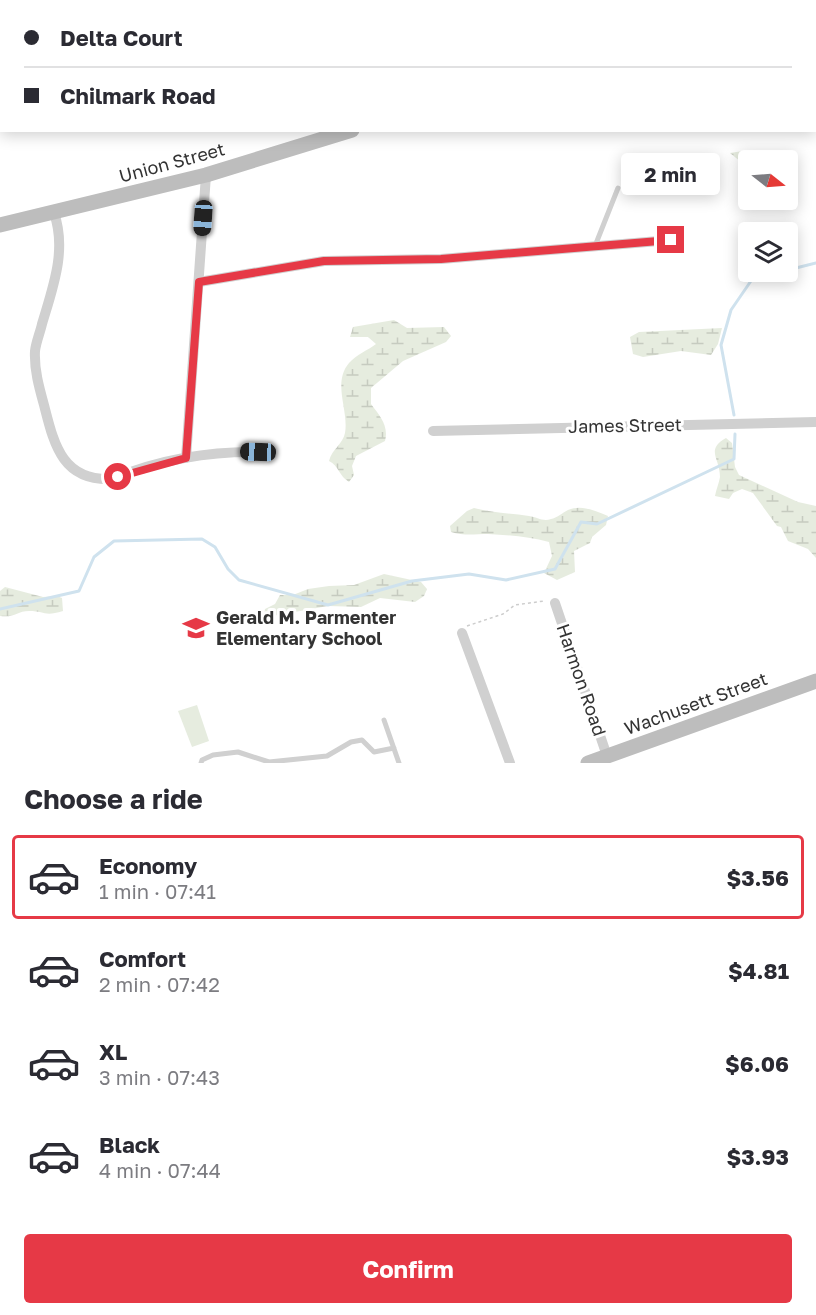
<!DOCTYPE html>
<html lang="en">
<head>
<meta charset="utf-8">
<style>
  :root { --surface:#fff; --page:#f7f7f7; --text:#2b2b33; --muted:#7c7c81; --line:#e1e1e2; --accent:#e63946 }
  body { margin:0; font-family:"Golos Text",sans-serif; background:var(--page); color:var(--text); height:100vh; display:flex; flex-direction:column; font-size:22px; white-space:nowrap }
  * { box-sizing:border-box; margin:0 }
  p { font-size:20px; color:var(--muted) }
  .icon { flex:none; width:33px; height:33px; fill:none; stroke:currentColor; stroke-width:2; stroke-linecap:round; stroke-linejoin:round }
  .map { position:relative; height:763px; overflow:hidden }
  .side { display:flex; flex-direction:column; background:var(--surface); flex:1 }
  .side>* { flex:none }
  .banner { position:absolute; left:0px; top:0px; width:816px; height:132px; box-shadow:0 3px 15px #0003; display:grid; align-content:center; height:132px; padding:0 24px; background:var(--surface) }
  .needle { width:39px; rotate:107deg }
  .controls { position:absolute; left:738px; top:150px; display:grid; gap:12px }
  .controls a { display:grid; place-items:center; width:60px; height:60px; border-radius:6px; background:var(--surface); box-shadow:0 3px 15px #0003; font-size:30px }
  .end { position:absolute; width:27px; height:27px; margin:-14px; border:8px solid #e63946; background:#fff; box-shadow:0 0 0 3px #fff }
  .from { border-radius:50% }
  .bubble { position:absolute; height:42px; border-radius:6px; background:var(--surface); box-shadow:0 3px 15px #0003; font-size:20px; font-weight:700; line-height:42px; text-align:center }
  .car { position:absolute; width:18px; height:36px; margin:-18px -9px; border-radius:8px; box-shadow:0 0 4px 2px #0007; background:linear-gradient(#222 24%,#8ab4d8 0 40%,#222 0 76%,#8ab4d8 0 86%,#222 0) }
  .banner b { display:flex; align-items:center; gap:21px; height:57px; font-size:22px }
  .banner b+b { border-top:2px solid var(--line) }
  .banner i { width:15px; height:15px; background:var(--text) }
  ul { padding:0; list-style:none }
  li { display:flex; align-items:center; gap:18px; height:84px; margin:0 12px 9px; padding:0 12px; border:3px solid transparent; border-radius:6px }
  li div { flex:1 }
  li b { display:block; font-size:22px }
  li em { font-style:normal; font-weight:700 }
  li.selected { border-color:var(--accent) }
  li>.icon { width:54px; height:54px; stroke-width:1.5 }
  h2 { padding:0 24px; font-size:27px; line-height:72px }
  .cta { display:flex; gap:12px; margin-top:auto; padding:12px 24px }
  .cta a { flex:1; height:69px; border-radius:6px; background:var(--accent); color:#fff; font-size:24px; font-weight:700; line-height:69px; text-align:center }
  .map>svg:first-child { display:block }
</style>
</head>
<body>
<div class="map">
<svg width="816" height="763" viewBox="0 0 816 763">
  <defs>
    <pattern id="wetland-marsh" width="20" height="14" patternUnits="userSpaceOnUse" patternTransform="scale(1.5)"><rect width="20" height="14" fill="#e6ecdf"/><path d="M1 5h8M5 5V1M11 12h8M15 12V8" fill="none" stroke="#c6cbc0"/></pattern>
  </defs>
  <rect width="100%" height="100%" fill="#fff"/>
  <path fill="#e6ecdf" d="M197 705 209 741 192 747 178 711Z"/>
  <path fill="url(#wetland-marsh)" d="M749 150H771L791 154V160L788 175V160H748V173L741 162 730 153Z
    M394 320 407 328 444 327 451 336 446 342 403 361 371 388V404C380 416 389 426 385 441L356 456 352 466 354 475 349 482C339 476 339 466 329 461 332 449 343 444 345 433 349 410 332 383 349 363 356 355 368 350 376 344L368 337H350L353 327Z
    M722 328 718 344 711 355 681 351 643 357 633 354 630 337 639 332Z
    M726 438 732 443 735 467 739 475 798 502 816 506V558L808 549 788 541 781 527 777 526 753 493 742 489 733 493 729 499 715 496C716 490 719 483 720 477 720 458 705 450 726 438Z
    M474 508C492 513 510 513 529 516 537 517 543 522 551 519 557 518 562 513 568 510 582 504 595 511 608 516L606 525 592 537 590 543 574 551 575 572 557 580 544 573 552 556 549 542C529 537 509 535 488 534 475 534 464 536 451 532L450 526 467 511Z
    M384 574 421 582 427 589 424 596 415 602 380 598 361 607 328 606 272 616 264 615 265 609 275 604 280 595H293L308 589 329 586 354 585Z
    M5 587 43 597 57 596 62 598 63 611C44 617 45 611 29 611 17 611 15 618 0 616V591Z"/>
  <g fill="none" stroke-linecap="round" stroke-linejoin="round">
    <path stroke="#cfe2ee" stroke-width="3" d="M788 270 816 263
      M734 415 721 345 731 310 753 278 780 272
      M0 609 79 591 94 557 114 541 202 539 215 547 228 569 239 580 328 605 412 581 469 574 506 580 555 569 581 522 597 524 734 459 735 434"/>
    <path stroke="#cdcdcd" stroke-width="1.5" stroke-dasharray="3 3" stroke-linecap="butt" d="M467 626 503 614 515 605 544 601"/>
    <path stroke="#d0d0d0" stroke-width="5" d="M595 246 618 188
      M384 720 399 763
      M201 763 202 760 213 755 238 752 269 762 327 756 351 742 362 740 374 752 394 748"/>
    <path stroke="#d0d0d0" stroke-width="10" d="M385 0 386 2
      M544 0V2
      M54 213C67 250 53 287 42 324 40 333 36 342 35 351 34 369 39 387 44 405 54 444 62 482 113 479 157 460 210 451 258 452
      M199 282 324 261 441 259 671 240
      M433 431 816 422
      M186 458 206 175
      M555 603 607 756
      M462 633 510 763"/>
    <path stroke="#bdbdbd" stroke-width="15" d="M814 105H816
      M0 225 206 175 352 130
      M588 763 816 681"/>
  </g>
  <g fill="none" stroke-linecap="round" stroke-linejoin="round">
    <path stroke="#e63946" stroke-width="8" d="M118 477 186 458 199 282 324 261 441 259 671 240"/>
  </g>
  <defs>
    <g id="school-bare" transform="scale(2.07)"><path d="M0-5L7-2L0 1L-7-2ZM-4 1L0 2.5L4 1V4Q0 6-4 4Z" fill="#e63946" stroke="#fff" stroke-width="2.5" paint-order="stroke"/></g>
  </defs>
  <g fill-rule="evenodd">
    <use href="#school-bare" x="196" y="628"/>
  </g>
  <g text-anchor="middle" stroke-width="6" stroke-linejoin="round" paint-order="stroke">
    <g font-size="18" fill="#333" stroke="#fff">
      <text transform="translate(172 163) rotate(-15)" y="6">Union Street</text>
      <text transform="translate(625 426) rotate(-1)" y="6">James Street</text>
      <text transform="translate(581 680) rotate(71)" y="6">Harmon Road</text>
      <text transform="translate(696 704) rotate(-20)" y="6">Wachusett Street</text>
    </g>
    <g font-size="18" font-weight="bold" fill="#333" stroke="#fff" text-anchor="start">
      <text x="216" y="624">Gerald M. Parmenter<tspan x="216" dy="21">Elementary School</tspan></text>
    </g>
  </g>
</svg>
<div class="controls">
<a><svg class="needle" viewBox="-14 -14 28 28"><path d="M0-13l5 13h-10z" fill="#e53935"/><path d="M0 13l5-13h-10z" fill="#7c7c81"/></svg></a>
<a><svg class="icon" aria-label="layers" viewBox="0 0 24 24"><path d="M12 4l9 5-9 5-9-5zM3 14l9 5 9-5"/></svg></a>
</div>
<i class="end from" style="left:118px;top:477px"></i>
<i class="end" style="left:671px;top:240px"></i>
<div class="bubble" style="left:621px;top:153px;width:99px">2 min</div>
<i class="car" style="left:203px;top:218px;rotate:184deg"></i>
<i class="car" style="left:258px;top:452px;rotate:272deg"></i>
<div class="banner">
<b><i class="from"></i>Delta Court</b>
<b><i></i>Chilmark Road</b>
</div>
</div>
<section class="side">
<h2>Choose a ride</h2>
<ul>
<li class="selected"><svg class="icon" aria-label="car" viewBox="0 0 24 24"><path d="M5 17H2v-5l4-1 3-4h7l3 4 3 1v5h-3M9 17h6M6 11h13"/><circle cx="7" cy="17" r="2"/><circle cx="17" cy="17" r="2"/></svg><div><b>Economy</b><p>1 min · 07:41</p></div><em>$3.56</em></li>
<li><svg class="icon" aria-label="car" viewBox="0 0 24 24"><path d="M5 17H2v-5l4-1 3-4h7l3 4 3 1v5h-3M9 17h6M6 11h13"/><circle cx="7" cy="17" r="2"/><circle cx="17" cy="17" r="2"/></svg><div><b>Comfort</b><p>2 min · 07:42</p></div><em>$4.81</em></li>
<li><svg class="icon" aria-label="car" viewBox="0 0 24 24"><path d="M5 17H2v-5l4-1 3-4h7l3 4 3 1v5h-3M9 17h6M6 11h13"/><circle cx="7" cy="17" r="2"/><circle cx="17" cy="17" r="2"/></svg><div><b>XL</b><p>3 min · 07:43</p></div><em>$6.06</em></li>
<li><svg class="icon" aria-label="car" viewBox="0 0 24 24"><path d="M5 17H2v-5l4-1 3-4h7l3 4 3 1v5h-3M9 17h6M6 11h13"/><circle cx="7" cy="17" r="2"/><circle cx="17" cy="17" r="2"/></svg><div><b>Black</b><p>4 min · 07:44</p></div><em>$3.93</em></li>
</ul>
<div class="cta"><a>Confirm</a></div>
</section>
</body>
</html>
